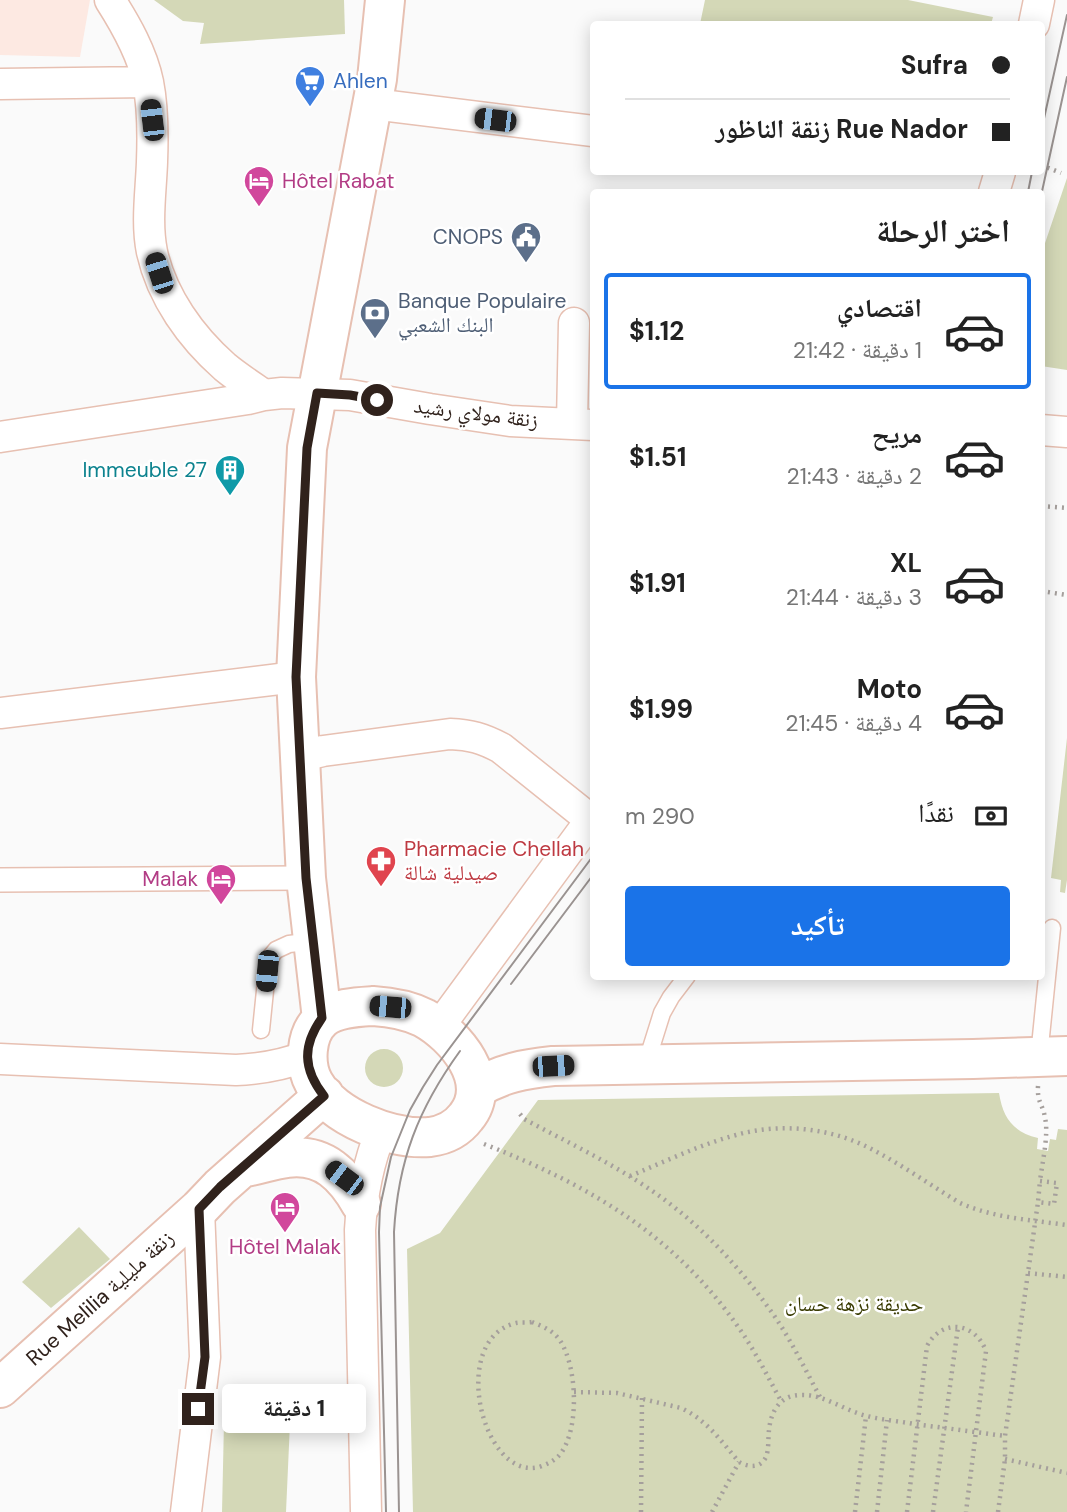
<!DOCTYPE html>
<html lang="ar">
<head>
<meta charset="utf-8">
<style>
  :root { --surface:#fff; --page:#f2f2f2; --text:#222; --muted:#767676; --line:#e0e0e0; --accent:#1a73e8 }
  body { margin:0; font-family:"DM Sans","Noto Naskh Arabic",sans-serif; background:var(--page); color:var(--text); direction:rtl; height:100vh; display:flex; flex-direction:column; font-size:26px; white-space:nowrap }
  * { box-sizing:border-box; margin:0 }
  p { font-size:23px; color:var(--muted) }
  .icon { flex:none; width:38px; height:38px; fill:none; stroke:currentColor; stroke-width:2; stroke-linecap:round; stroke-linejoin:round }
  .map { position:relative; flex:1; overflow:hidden; direction:ltr }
  .sheet { position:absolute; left:590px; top:189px; width:455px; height:791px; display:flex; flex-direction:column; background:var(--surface); border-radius:7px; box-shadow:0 4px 18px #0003; direction:rtl }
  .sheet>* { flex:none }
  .top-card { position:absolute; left:590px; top:21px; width:455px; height:154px; border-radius:7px; box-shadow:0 4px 18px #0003; direction:rtl; display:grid; align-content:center; height:154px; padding:0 35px; background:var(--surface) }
  .end { position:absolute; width:32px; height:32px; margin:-16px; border:9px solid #30221c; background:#fff; box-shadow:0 0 0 4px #fff }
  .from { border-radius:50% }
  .bubble { position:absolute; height:49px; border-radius:7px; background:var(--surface); box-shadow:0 4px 18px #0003; font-size:23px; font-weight:700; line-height:49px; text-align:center; direction:rtl }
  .car { position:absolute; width:21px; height:42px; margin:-21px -10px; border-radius:9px; box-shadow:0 0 5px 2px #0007; background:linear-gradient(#222 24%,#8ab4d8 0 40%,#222 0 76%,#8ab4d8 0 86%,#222 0) }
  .top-card b { display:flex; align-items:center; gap:24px; height:66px; font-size:26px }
  .top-card b+b { border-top:2px solid var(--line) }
  .top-card i { width:18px; height:18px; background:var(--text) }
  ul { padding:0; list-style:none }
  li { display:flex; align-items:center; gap:21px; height:116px; margin:0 14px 10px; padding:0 21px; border:4px solid transparent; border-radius:7px }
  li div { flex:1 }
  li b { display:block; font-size:26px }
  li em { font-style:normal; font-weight:700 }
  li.on { border-color:var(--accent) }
  li>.icon { width:63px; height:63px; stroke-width:1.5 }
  h2 { padding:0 35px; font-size:32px; line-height:84px }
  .pay { display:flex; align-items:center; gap:18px; height:77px; padding:0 35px; font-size:26px }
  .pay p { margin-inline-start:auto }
  .button { display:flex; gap:14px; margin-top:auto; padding:14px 35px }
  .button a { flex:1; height:80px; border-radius:7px; background:var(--accent); color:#fff; font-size:28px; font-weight:700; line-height:80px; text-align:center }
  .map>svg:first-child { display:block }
</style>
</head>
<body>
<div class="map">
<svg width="1067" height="1512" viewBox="0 0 1067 1512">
  <rect width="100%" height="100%" fill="#fafafa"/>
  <path fill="#fde9e2" d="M0 0H90L80 57 0 55Z"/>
  <path fill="#d4d8b7" d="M154 0H344L345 34 200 44 204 23 183 21Z
    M705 0H908L993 17 991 24H700Z
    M1067 178V370L1041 366V255Z
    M1067 738V880L1065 893 1060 892 1061 880 1051 878Z
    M365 1068a19 19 0 1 1 38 0a19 19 0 1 1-38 0Z
    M999 1093C1003 1118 1013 1132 1038 1138L1037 1149 1048 1151 1050 1139 1056 1140 1058 1129 1067 1130V1512H413L407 1249 440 1233 538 1100Z
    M79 1227 110 1259 51 1308 22 1282Z
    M224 1422 290 1423 286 1512H222Z"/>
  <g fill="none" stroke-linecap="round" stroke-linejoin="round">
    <g stroke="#e7c0b2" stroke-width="19">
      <path id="service" d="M261 1030 267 971 271 956 276 950 289 944 314 941
        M1039 1056 1052 928
        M646 1064 662 1013 671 997 687 976"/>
    </g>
    <g stroke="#e7c0b2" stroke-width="26">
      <path id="pedestrian" d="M0 880 306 878"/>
    </g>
    <g stroke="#e7c0b2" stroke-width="33">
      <path id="minor" d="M110 0C126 25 142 53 148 82 153 107 153 136 152 162 151 191 146 223 152 252 162 297 191 337 225 367 237 377 251 386 264 395
        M1034 24 1039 0
        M0 84 148 82
        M373 104 593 131
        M994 192 1000 172
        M572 423 574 323
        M1041 430 1067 432
        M0 437 248 399 264 395 282 393 350 395 430 409 510 421 593 425
        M0 713 296 677
        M301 756 323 751 450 734C471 735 482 738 501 748L591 820
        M438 1028 593 817
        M0 1059 236 1070C261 1069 283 1065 307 1056
        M186 1512 205 1357 199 1209
        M366 1512 360 1230C362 1195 368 1163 381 1131"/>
    </g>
    <g stroke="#e7c0b2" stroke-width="42">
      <path id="tertiary" d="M373 1006C390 1007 408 1010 424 1018 455 1035 495 1082 466 1117 457 1129 445 1135 430 1137 392 1140 334 1118 314 1083 304 1065 305 1034 322 1019 335 1008 357 1007 373 1006Z
        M322 1019 306 878 296 677 307 448 377 79 385 0
        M476 1089C501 1073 525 1069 553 1066L973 1059 1067 1056
        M245 1167C259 1165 274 1159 287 1158 324 1153 345 1176 361 1204
        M0 1388 199 1209 220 1187 324 1095"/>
    </g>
    <path stroke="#a59f9c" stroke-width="4.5" stroke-dasharray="2 5" stroke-linecap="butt" d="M1041 165 1061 173
      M1041 506 1067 508
      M1041 591 1067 595
      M1038 1086C1037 1103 1043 1104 1045 1118 1049 1134 1042 1164 1040 1181
      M520 1114 524 1119C569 1143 616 1165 658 1195 703 1227 741 1269 773 1314 791 1340 805 1369 820 1397
      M484 1144C591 1186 675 1235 741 1331 756 1353 768 1377 781 1401
      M630 1176C664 1162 699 1145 736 1135 782 1122 835 1128 877 1152 905 1167 932 1186 960 1203 994 1218 1031 1220 1067 1225
      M1040 1181 1057 1183 1054 1204 1038 1202Z
      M1028 1273 1067 1277
      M532 1322C542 1326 552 1330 559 1339 577 1364 580 1427 561 1453 556 1460 548 1464 539 1467 482 1481 448 1339 516 1323 521 1322 527 1323 532 1322Z
      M574 1392 617 1393 681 1408C707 1420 721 1441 739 1462 748 1467 760 1469 766 1457 769 1449 768 1439 769 1430 771 1411 780 1395 801 1395 824 1394 845 1411 867 1416 882 1420 899 1421 914 1424 945 1428 975 1432 1005 1436
      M1005 1459 1067 1473
      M641 1512 642 1398
      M712 1512 739 1462
      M855 1512 866 1416
      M877 1512 887 1420
      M907 1512 927 1346C942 1318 975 1322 986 1351L966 1512
      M933 1512 958 1327
      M998 1512 1005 1459V1436L1038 1202"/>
    <use href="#service" stroke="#fff" stroke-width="16"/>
    <use href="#pedestrian" stroke="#fff" stroke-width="23"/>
    <use href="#minor" stroke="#fff" stroke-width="30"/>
    <use href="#tertiary" stroke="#fff" stroke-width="38"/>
    <path stroke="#9a9391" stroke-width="2" d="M1041 132 1067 15
      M1028 192 1032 172
      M1041 196 1067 77
      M511 984 593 875
      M386 1512 379 1232 380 1207 391 1157 410 1110 423 1087 437 1065 593 856
      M399 1512 394 1232C398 1161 418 1109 460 1051"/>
  </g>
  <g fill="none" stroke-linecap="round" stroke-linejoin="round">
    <path stroke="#30221c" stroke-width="9" d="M198 1409 205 1357 199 1209 220 1187 324 1096C303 1069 302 1046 322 1018L306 878 296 677 307 448 317 393 350 395 377 400"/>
  </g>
  <defs>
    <g id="supermarket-pin" transform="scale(1.575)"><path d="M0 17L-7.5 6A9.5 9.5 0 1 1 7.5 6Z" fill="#3f7fe0" stroke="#fff"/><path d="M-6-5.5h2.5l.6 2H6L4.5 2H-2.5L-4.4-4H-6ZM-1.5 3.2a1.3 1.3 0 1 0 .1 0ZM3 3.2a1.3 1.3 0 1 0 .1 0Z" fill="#fff"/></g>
    <g id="hotel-pin" transform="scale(1.575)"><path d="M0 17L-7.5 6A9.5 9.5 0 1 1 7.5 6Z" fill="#d1479c" stroke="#fff"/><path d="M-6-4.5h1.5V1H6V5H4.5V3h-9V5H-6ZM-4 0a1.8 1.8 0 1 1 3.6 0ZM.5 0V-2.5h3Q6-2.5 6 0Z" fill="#fff"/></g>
    <g id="civic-pin" transform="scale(1.575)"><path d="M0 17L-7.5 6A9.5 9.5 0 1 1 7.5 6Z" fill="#5c6f8a" stroke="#fff"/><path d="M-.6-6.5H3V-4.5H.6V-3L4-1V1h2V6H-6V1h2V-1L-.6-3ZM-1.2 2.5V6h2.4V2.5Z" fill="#fff"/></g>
    <g id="bank-pin" transform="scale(1.575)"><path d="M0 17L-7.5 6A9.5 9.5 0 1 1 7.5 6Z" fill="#5c6f8a" stroke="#fff"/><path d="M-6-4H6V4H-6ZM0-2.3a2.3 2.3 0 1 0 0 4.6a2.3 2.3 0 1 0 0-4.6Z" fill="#fff"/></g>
    <g id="building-pin" transform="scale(1.575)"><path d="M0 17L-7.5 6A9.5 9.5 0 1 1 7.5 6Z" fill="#0f9aa8" stroke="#fff"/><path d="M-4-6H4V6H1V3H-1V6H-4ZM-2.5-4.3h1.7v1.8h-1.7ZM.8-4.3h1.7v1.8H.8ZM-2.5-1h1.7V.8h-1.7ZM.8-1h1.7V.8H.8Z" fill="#fff"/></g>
    <g id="pharmacy-pin" transform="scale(1.575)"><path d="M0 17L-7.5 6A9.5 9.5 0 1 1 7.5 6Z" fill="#e0444e" stroke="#fff"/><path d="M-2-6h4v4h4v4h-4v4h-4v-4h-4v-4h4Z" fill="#fff"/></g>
  </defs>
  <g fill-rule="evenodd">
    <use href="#supermarket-pin" x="310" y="81"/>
    <use href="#hotel-pin" x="259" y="181"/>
    <use href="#civic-pin" x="526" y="237"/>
    <use href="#bank-pin" x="375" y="313"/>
    <use href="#building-pin" x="230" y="470"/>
    <use href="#pharmacy-pin" x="381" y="861"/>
    <use href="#hotel-pin" x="221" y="879"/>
    <use href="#hotel-pin" x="285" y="1207"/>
  </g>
  <g text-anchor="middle" stroke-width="5" stroke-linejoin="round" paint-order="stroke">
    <g font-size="21" fill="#366cbe" stroke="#fff" text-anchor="start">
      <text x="333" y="88">Ahlen</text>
    </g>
    <g font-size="21" fill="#b23c85" stroke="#fff" text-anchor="start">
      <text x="282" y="188">Hôtel Rabat</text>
      <text x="198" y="886" text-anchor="end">Malak</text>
      <text x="285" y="1254" text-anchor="middle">Hôtel Malak</text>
    </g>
    <g font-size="21" fill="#4e5e75" stroke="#fff" text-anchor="end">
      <text x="503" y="244">CNOPS</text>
      <text x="398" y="308" text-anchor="start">Banque Populaire<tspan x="398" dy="24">البنك الشعبي</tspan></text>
    </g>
    <g font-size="21" fill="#30221c" stroke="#fff">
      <text transform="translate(476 413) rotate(7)" y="7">زنقة مولاي رشيد</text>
      <text transform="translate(100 1298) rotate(-42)" y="7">Rue Melilia زنقة مليلية</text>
    </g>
    <g font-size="21" fill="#0d838f" stroke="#fff" text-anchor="end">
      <text x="207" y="477">Immeuble 27</text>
    </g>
    <g font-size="21" fill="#be3a42" stroke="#fff" text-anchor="start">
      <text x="404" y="856">Pharmacie Chellah<tspan x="404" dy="24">صيدلية شالة</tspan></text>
    </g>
    <g font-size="21" fill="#383a00" stroke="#fff">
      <text x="854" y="1311">حديقة نزهة حسان</text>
    </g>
  </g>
</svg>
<i class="end from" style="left:377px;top:400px"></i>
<i class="end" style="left:198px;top:1409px"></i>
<div class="bubble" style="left:222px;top:1384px;width:144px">1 دقيقة</div>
<i class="car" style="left:152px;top:120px;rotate:353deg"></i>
<i class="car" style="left:495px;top:120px;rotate:277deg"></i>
<i class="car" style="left:159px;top:273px;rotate:342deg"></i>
<i class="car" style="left:267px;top:971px;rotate:185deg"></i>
<i class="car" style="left:390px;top:1007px;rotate:275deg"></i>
<i class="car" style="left:553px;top:1066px;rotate:87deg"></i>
<i class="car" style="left:344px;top:1178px;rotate:307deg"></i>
<div class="top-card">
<b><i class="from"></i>Sufra</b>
<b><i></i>Rue Nador زنقة الناظور</b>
</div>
<section class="sheet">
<h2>اختر الرحلة</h2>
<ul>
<li class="on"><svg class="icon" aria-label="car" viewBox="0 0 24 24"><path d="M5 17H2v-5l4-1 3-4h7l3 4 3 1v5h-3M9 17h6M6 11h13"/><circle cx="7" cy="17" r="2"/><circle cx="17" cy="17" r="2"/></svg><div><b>اقتصادي</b><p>1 دقيقة · 21:42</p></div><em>$1.12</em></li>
<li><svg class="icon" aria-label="car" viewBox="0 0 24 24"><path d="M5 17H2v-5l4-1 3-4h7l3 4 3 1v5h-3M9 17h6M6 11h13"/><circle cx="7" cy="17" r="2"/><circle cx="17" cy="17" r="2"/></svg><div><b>مريح</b><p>2 دقيقة · 21:43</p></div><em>$1.51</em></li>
<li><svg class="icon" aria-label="car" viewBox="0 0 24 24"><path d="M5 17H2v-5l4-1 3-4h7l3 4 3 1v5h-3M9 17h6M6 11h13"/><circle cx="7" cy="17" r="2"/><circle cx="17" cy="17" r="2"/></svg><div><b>XL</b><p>3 دقيقة · 21:44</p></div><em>$1.91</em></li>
<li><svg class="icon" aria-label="car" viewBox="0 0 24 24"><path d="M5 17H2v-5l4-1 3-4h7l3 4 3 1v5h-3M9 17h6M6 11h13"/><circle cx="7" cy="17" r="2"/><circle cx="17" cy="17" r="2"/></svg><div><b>Moto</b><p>4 دقيقة · 21:45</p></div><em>$1.99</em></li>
</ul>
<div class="pay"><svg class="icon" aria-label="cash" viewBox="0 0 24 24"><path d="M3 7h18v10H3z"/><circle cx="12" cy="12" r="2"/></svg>نقدًا<p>290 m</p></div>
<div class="button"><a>تأكيد</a></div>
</section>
</div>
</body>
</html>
